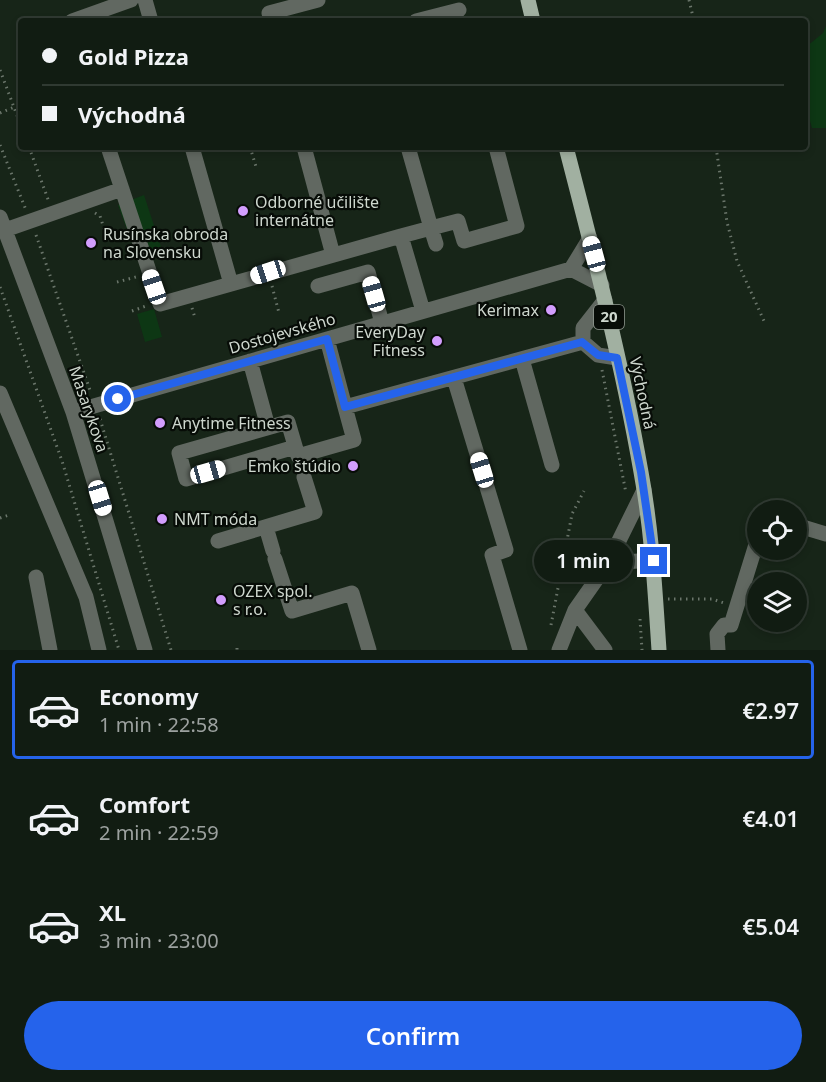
<!DOCTYPE html>
<html lang="en">
<head>
<meta charset="utf-8">
<style>
  :root { --surface:#111c12; --page:#1a251b; --text:#f1f3f6; --muted:#9ca19f; --line:#303a32; --accent:#2563eb }
  body { margin:0; font-family:"Noto Sans",sans-serif; background:var(--page); color:var(--text); height:100vh; display:flex; flex-direction:column; font-size:22px; white-space:nowrap }
  * { box-sizing:border-box; margin:0 }
  p { font-size:20px; color:var(--muted) }
  .icon { flex:none; width:33px; height:33px; fill:none; stroke:currentColor; stroke-width:2; stroke-linecap:round; stroke-linejoin:round }
  .map { position:relative; height:650px; overflow:hidden }
  .sheet { display:flex; flex-direction:column; background:var(--surface); flex:1 }
  .sheet>* { flex:none }
  .guide { position:absolute; left:18px; top:18px; width:790px; height:132px; border-radius:6px; box-shadow:0 3px 9px #0003,0 0 0 2px var(--line); display:grid; align-content:center; height:132px; padding:0 24px; background:var(--surface) }
  .fabs { position:absolute; left:747px; top:500px; display:grid; gap:12px }
  .fabs a { display:grid; place-items:center; width:60px; height:60px; border-radius:50%; background:var(--surface); box-shadow:0 3px 9px #0003,0 0 0 2px var(--line); font-size:30px }
  .end { position:absolute; width:27px; height:27px; margin:-14px; border:8px solid #2563eb; background:#fff; box-shadow:0 0 0 3px #fff }
  .from { border-radius:50% }
  .bubble { position:absolute; height:42px; border-radius:21px; background:var(--surface); box-shadow:0 3px 9px #0003,0 0 0 2px var(--line); font-size:20px; font-weight:600; line-height:42px; text-align:center }
  .car { position:absolute; width:18px; height:36px; margin:-18px -9px; border-radius:8px; box-shadow:0 0 4px 2px #0007; background:linear-gradient(#fff 24%,#345 0 40%,#fff 0 76%,#345 0 86%,#fff 0) }
  .guide b { display:flex; align-items:center; gap:21px; height:57px; font-size:22px }
  .guide b+b { border-top:2px solid var(--line) }
  .guide i { width:15px; height:15px; background:var(--text) }
  ul { padding:10px 0 0; list-style:none }
  li { display:flex; align-items:center; gap:18px; height:99px; margin:0 12px 9px; padding:0 12px; border:3px solid transparent; border-radius:6px }
  li div { flex:1 }
  li b { display:block; font-size:22px }
  li em { font-style:normal; font-weight:600 }
  li.active { border-color:var(--accent) }
  li>.icon { width:54px; height:54px; stroke-width:1.5 }
  .action { display:flex; gap:12px; margin-top:auto; padding:12px 24px }
  .action a { flex:1; height:69px; border-radius:36px; background:var(--accent); color:#fff; font-size:24px; font-weight:600; line-height:69px; text-align:center }
  .map>svg:first-child { display:block }
</style>
</head>
<body>
<div class="map">
<svg width="826" height="650" viewBox="0 0 826 650">
  <rect width="100%" height="100%" fill="#172518"/>
  <path fill="#0d3714" d="M826 26V128H812L806 106V47L823 33Z
    M144 195 163 253 138 260 118 205Z
    M154 309 162 337 145 342 137 314Z"/>
  <g fill="none" stroke-linecap="round" stroke-linejoin="round">
    <path stroke="#6b766b" stroke-width="3" stroke-dasharray="1.5 4.5" stroke-linecap="butt" d="M689 0 694 21
      M0 70 21 126
      M0 113 19 105
      M0 145 26 210
      M29 147 49 202
      M250 147 257 170
      M716 147 727 222 737 261 764 321
      M95 213 100 216 108 241 113 240 118 234 123 235
      M36 235 91 393
      M117 282 136 277
      M272 286 279 313
      M0 287 62 461 119 650
      M192 308 195 318
      M132 311 146 306
      M602 370 626 493
      M100 419 171 650
      M0 518 9 515
      M668 599H712L724 603
      M640 619 642 650
      M551 625 572 514 584 491
      M237 648V650"/>
    <path stroke="#616861" stroke-width="15" d="M145 0 151 21
      M72 21 131 0
      M271 21 269 13 318 0
      M416 21 459 10
      M108 147 160 304 231 284 192 147
      M304 147 333 255
      M408 147 431 228 401 236 423 311
      M0 217 73 412 145 650
      M5 230 122 189
      M436 244 431 228 458 221 464 241 517 226 496 147
      M571 269 590 238
      M231 284 401 236
      M318 286 368 272 382 323
      M605 300 583 328V342L598 355 617 358
      M327 339 345 407 583 342
      M522 359 552 465
      M250 361 268 427
      M454 378 506 550 492 555 520 650
      M0 393 86 597 99 650
      M73 412 571 269 602 285
      M295 447 186 479 179 453 288 422 298 456 354 440 345 407
      M796 525 826 534
      M266 527 273 551
      M218 541 315 512 304 477
      M275 559 292 611 352 593 369 650
      M608 563 654 560
      M36 577 50 650
      M575 610 605 650
      M559 650 575 610 608 563 644 490
      M718 650 717 634 724 625H731L758 538"/>
    <path stroke="#a1b0a1" stroke-width="15" d="M528 0 533 21
      M566 147C594 255 622 363 641 472 652 531 655 591 659 650"/>
  </g>
  <g fill="none" stroke-linecap="round" stroke-linejoin="round">
    <path stroke="#2563eb" stroke-width="8" d="M118 399 327 339 345 407 582 342 598 355 617 358 641 472 654 561"/>
  </g>
  <g fill="#d29dfd" stroke="#070c07" stroke-width="2">
    <circle cx="243" cy="211" r="6"/>
    <circle cx="91" cy="243" r="6"/>
    <circle cx="551" cy="310" r="6"/>
    <circle cx="437" cy="341" r="6"/>
    <circle cx="160" cy="423" r="6"/>
    <circle cx="353" cy="466" r="6"/>
    <circle cx="162" cy="519" r="6"/>
    <circle cx="221" cy="600" r="6"/>
  </g>
  <g text-anchor="middle" stroke-width="4.5" stroke-linejoin="round" paint-order="stroke">
    <rect fill="#070c07" stroke="#929a92" stroke-width="1.5" x="594" y="305" width="30" height="24" rx="4.5"/>
    <g font-size="15" font-weight="bold" fill="#ced7ce">
      <text x="609" y="322">20</text>
    </g>
    <g font-size="16" fill="#ced7ce" stroke="#070c07" text-anchor="start">
      <text x="255" y="208">Odborné učilište<tspan x="255" dy="18">internátne</tspan></text>
      <text x="103" y="240">Rusínska obroda<tspan x="103" dy="18">na Slovensku</tspan></text>
      <text x="539" y="316" text-anchor="end">Kerimax</text>
      <text x="425" y="338" text-anchor="end">EveryDay<tspan x="425" dy="18">Fitness</tspan></text>
      <text x="172" y="429">Anytime Fitness</text>
      <text x="341" y="472" text-anchor="end">Emko štúdio</text>
      <text x="174" y="525">NMT móda</text>
      <text x="233" y="597">OZEX spol.<tspan x="233" dy="18">s r.o.</tspan></text>
    </g>
    <g font-size="16" fill="#ced7ce" stroke="#070c07">
      <text transform="translate(282 333) rotate(-16)" y="6">Dostojevského</text>
      <text transform="translate(643 393) rotate(78)" y="6">Východná</text>
      <text transform="translate(89 409) rotate(71)" y="6">Masarykova</text>
    </g>
  </g>
</svg>
<div class="fabs">
<a><svg class="icon" aria-label="locate" viewBox="0 0 24 24"><circle cx="12" cy="12" r="6"/><path d="M12 2v4M12 18v4M2 12h4M18 12h4"/></svg></a>
<a><svg class="icon" aria-label="layers" viewBox="0 0 24 24"><path d="M12 4l9 5-9 5-9-5zM3 14l9 5 9-5"/></svg></a>
</div>
<i class="end from" style="left:118px;top:399px"></i>
<i class="end" style="left:654px;top:561px"></i>
<div class="bubble" style="left:534px;top:540px;width:99px">1 min</div>
<i class="car" style="left:594px;top:254px;rotate:345deg"></i>
<i class="car" style="left:268px;top:272px;rotate:252deg"></i>
<i class="car" style="left:154px;top:287px;rotate:341deg"></i>
<i class="car" style="left:374px;top:294px;rotate:344deg"></i>
<i class="car" style="left:482px;top:470px;rotate:343deg"></i>
<i class="car" style="left:208px;top:472px;rotate:74deg"></i>
<i class="car" style="left:100px;top:498px;rotate:163deg"></i>
<div class="guide">
<b><i class="from"></i>Gold Pizza</b>
<b><i></i>Východná</b>
</div>
</div>
<section class="sheet">
<ul>
<li class="active"><svg class="icon" aria-label="car" viewBox="0 0 24 24"><path d="M5 17H2v-5l4-1 3-4h7l3 4 3 1v5h-3M9 17h6M6 11h13"/><circle cx="7" cy="17" r="2"/><circle cx="17" cy="17" r="2"/></svg><div><b>Economy</b><p>1 min · 22:58</p></div><em>€2.97</em></li>
<li><svg class="icon" aria-label="car" viewBox="0 0 24 24"><path d="M5 17H2v-5l4-1 3-4h7l3 4 3 1v5h-3M9 17h6M6 11h13"/><circle cx="7" cy="17" r="2"/><circle cx="17" cy="17" r="2"/></svg><div><b>Comfort</b><p>2 min · 22:59</p></div><em>€4.01</em></li>
<li><svg class="icon" aria-label="car" viewBox="0 0 24 24"><path d="M5 17H2v-5l4-1 3-4h7l3 4 3 1v5h-3M9 17h6M6 11h13"/><circle cx="7" cy="17" r="2"/><circle cx="17" cy="17" r="2"/></svg><div><b>XL</b><p>3 min · 23:00</p></div><em>€5.04</em></li>
</ul>
<div class="action"><a>Confirm</a></div>
</section>
</body>
</html>
